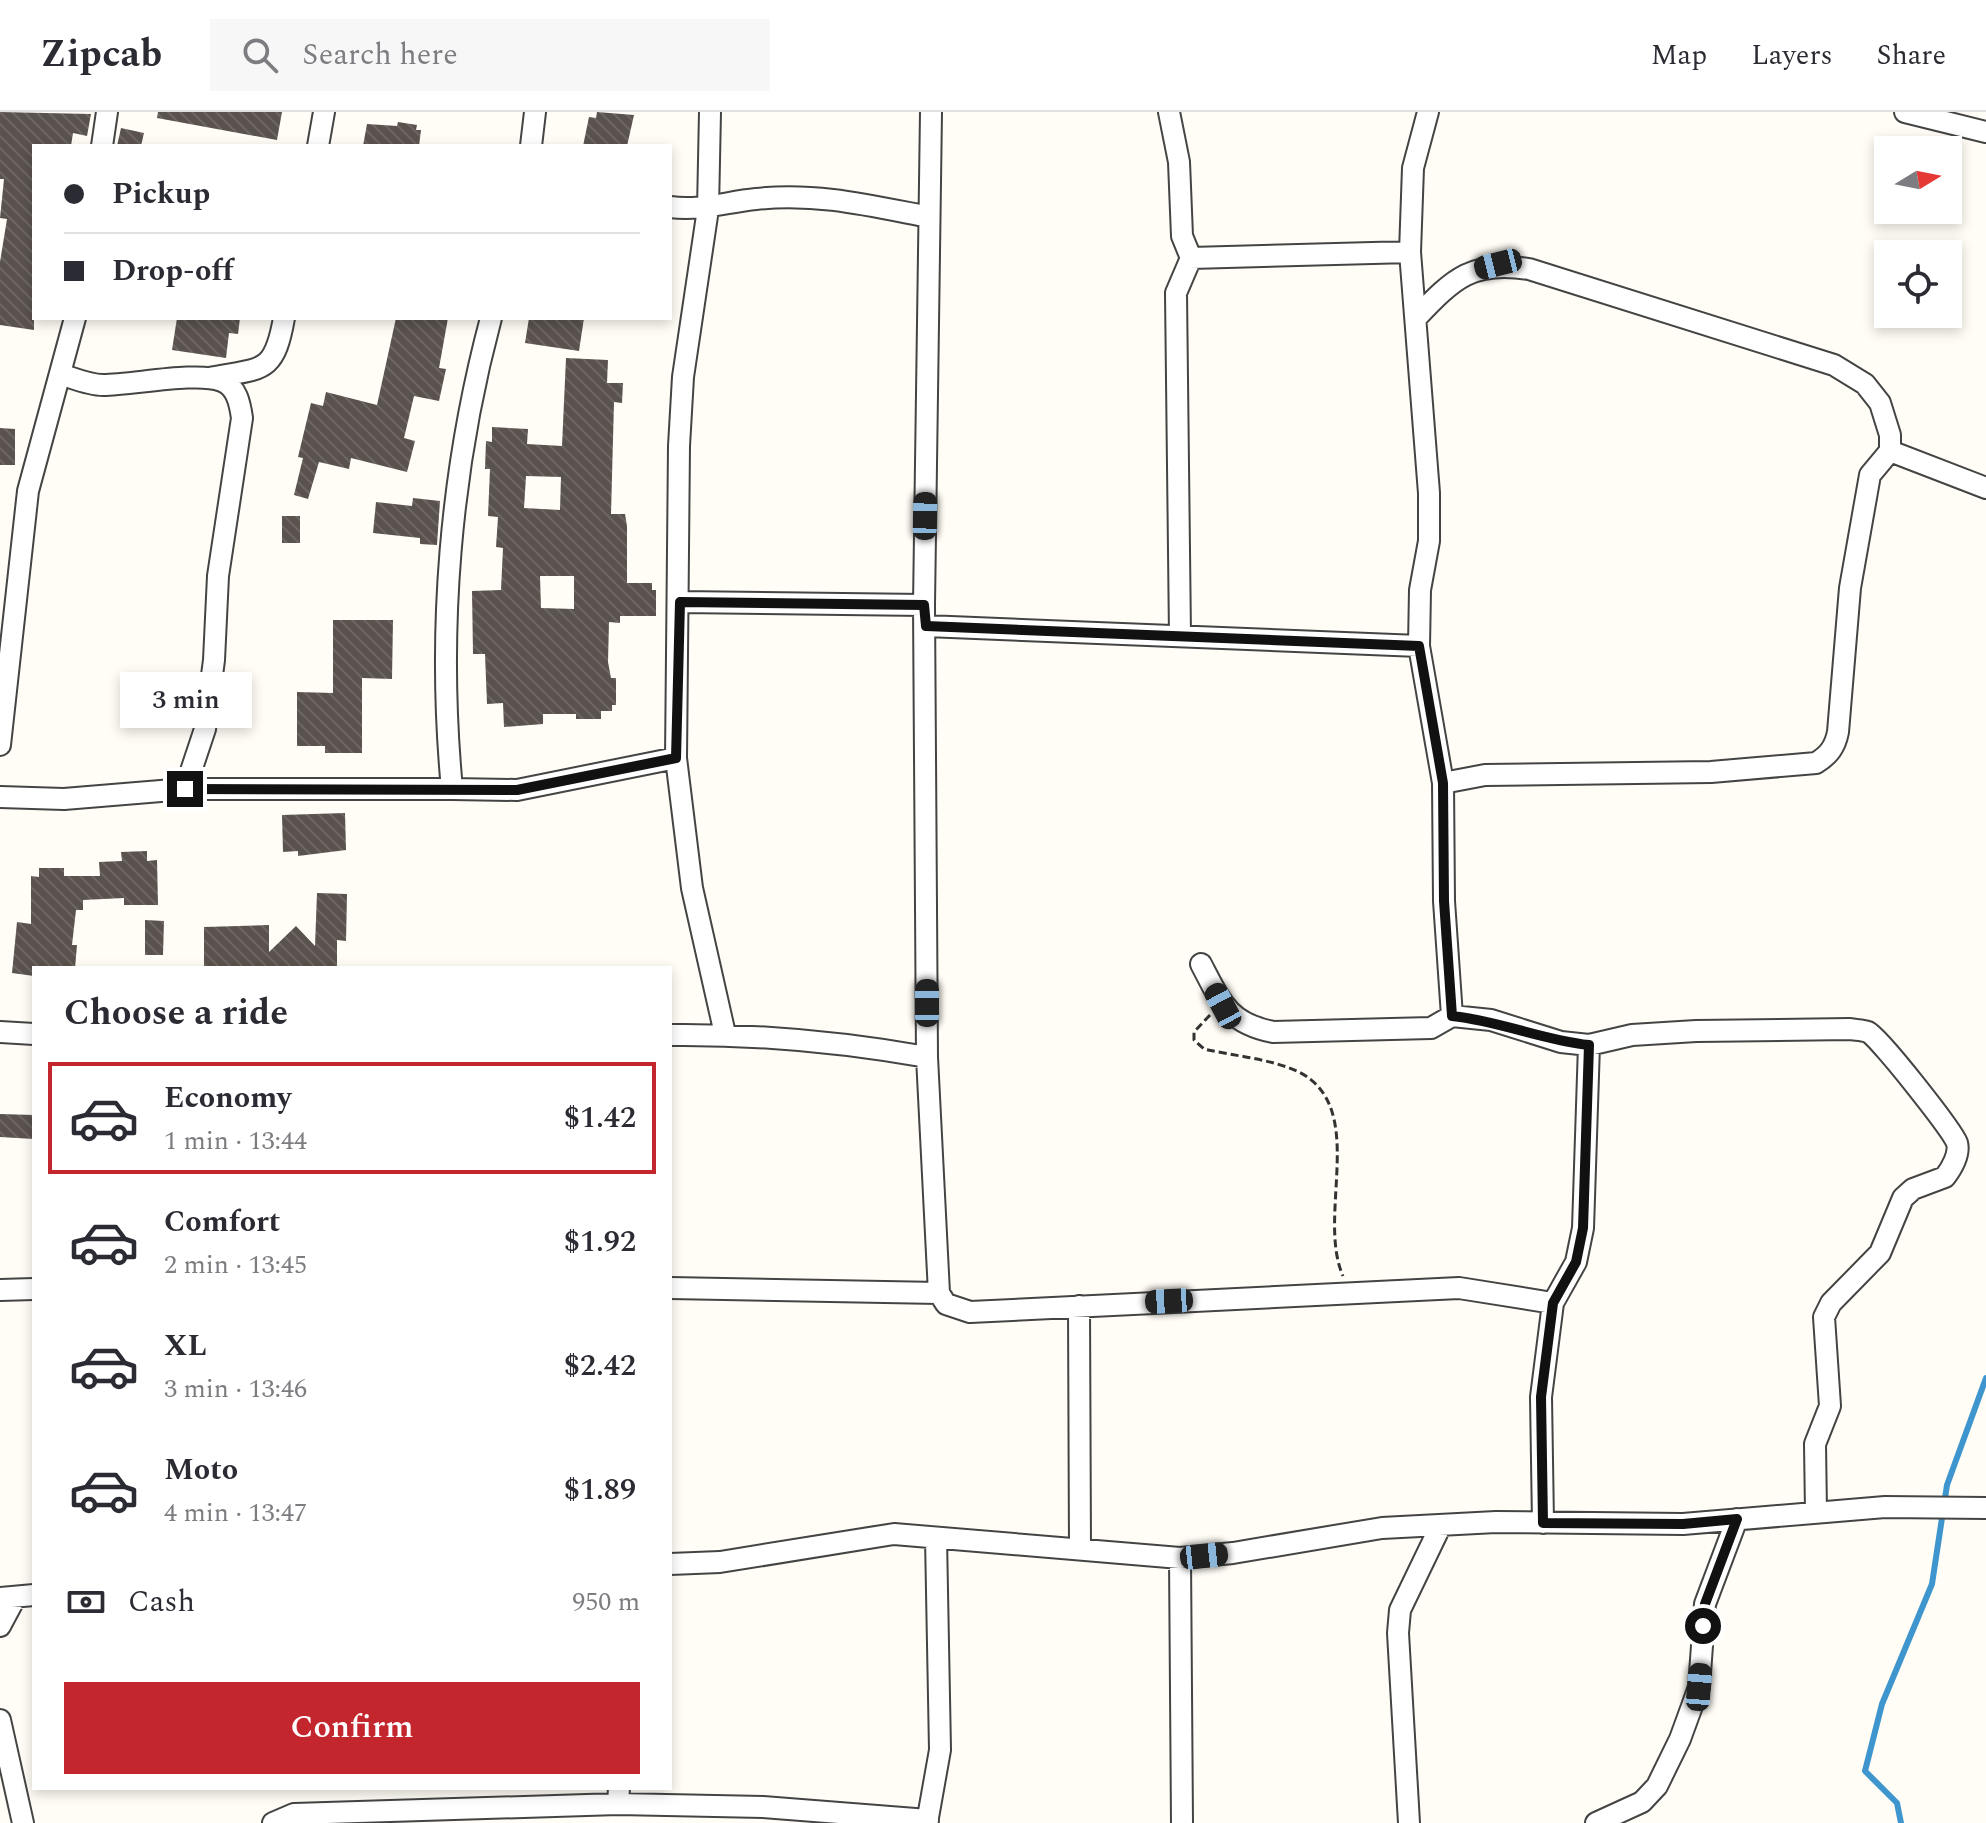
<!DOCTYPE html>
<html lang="en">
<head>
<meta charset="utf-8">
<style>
  :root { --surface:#fff; --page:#f7f7f7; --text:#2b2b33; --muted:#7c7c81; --line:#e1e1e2; --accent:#c4262e }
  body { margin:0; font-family:Spectral,serif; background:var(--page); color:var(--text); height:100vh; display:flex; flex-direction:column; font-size:30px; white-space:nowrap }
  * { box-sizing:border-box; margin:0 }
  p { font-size:26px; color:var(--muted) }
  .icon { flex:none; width:44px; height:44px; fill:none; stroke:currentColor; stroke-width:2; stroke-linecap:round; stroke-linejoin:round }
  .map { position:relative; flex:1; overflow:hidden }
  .drawer { position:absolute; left:32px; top:854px; width:640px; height:824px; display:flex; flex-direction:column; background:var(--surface); border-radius:0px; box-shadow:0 4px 12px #0003 }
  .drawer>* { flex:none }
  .top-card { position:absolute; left:32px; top:32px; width:640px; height:176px; border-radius:0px; box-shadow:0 4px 12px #0003; display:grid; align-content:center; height:176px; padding:0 32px; background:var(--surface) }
  .needle { width:52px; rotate:80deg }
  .buttons { position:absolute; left:1874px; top:24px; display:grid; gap:16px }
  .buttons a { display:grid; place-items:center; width:88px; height:88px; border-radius:0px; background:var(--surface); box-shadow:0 4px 12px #0003; font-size:40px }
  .end { position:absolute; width:36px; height:36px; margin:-18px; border:10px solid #111; background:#fff; box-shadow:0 0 0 4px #fff }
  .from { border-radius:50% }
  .bubble { position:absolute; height:56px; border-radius:0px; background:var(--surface); box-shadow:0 4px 12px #0003; font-size:26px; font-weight:600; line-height:56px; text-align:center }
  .car { position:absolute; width:24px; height:48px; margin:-24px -12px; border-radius:10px; box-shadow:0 0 6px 2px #0007; background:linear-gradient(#222 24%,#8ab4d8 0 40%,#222 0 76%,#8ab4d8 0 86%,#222 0) }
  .top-card b { display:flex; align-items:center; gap:28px; height:76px; font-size:30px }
  .top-card b+b { border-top:2px solid var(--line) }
  .top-card i { width:20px; height:20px; background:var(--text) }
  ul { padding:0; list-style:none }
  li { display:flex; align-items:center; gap:24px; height:112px; margin:0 16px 12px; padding:0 16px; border:4px solid transparent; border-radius:0px }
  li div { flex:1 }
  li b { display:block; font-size:30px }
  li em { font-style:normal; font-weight:600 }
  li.selected { border-color:var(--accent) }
  li>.icon { width:72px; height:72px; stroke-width:1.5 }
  h2 { padding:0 32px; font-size:36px; line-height:96px }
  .pay { display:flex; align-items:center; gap:20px; height:88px; padding:0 32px; font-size:30px }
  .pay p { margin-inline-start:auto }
  .button { display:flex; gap:16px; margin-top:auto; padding:16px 32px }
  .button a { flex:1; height:92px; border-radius:0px; background:var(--accent); color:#fff; font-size:32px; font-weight:600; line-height:92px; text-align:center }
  header { display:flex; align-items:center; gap:48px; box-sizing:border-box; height:112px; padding:0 40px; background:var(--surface); border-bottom:2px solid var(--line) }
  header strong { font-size:38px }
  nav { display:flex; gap:44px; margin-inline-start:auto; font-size:28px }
  .search { width:560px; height:72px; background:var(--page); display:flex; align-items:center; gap:20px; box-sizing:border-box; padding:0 28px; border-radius:0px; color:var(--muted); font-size:30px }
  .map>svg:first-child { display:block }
</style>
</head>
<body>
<header>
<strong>Zipcab</strong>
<div class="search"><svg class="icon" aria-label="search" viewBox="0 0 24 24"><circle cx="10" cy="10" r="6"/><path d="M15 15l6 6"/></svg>Search here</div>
<nav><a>Map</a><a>Layers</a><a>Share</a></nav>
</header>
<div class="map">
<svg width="1986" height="1711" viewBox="0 0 1986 1711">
  <defs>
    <pattern id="building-back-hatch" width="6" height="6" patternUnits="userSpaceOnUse" patternTransform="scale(2)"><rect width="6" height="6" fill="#5a524d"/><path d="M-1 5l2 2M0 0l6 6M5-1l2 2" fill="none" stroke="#6d6662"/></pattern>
  </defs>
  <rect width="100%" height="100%" fill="#fffdf5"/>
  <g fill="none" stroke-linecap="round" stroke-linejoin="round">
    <path stroke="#3f96cf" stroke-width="6" d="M1901 1711 1897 1691 1865 1659 1882 1592 1932 1472 1947 1373 1986 1266"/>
  </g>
  <path fill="url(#building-back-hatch)" fill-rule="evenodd" d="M0 0 91 2 87 24 73 21 71 34H34V218L0 213V150L7 107 0 106 4 67H0Z
    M158 0H282L277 28 157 6Z
    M597 0 634 3 627 34H583L589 5 596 6Z
    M398 10 417 13 416 18H421L419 34H363L367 12 397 14Z
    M121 16 144 21 141 34H117Z
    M177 206H240L238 222 229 221 226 246 172 238Z
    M396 206H448L439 256 446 257 439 289 414 284 404 326 415 329 407 360 351 346 349 357 319 350 308 387 294 383 303 346 298 345 311 291 323 294 326 280 377 293Z
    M529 206H584L579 239 525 231Z
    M566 246 608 248 607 271H623L622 291 614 290 611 402H625L627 414V471H652V478H656V504H620V511L609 510 608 550 611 566H616V593H612V599H601V607H576V602H543V612L504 615 503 591 487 592 485 542H473L472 479 501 478 503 436 496 435 498 405 488 404 490 357H485L486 329 492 330V315L528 317 527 332 562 334ZM526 364 561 365 560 398 524 396ZM540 464H574V497L541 496Z
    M0 316 15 317V353H0Z
    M413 386 440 389 437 433 420 432V426L373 421 376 390 412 394Z
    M282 404H300V431H282Z
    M333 508H393L392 567 362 566V641H325V634H297V580L333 581Z
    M345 701 346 738 298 744V739L283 740 282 703Z
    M147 739V749L157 748 158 793H124V786L83 788V798H76L72 833H77L75 856H34V864L12 861 17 810 31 812V764L39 765V756H64V764H100L99 750 122 749 121 740Z
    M317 781 347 782 346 829 337 828V856H204V815L269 813V840L296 814 315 834Z
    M145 808 164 809 163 843H145Z
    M0 1002 34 1003V1027L0 1025Z"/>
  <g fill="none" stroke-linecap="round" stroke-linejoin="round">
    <g stroke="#444" stroke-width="24">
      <path id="minor" d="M710 0 708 97 683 265 679 334 676 646 692 776 725 922
        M931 0 924 493 927 945 939 1181 946 1192 970 1200 1459 1176 1553 1191
        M1169 0 1179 50 1182 124 1191 146 1176 181 1180 524
        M1428 0 1413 56 1410 140 1429 381V429L1420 478 1419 534 1443 671 1444 789 1452 904
        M1905 0 1986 20
        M102 34 107 0
        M318 34 324 0
        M531 34 535 0
        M670 95C701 99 726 90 756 87 816 80 872 94 929 105
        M1191 146 1410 140
        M1417 205C1454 166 1473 148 1529 157L1834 253 1865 272 1880 291 1890 323V339L1870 363 1850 476 1838 620C1835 635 1829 643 1816 651L1711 660 1485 663 1443 671
        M491 206C450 359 437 520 452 677L517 678 676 646
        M60 262C73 266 89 273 103 273 133 273 197 259 222 269 237 275 240 292 242 306L218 464 214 548 205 617 185 677
        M209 266C262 256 274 263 284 206
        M1890 339 1986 376
        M680 490 924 493
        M926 514 1419 534
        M0 633 28 379 75 206
        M0 685 64 687 185 677H452
        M1201 852C1221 890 1228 911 1273 920L1431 916 1452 904 1491 908 1561 930 1589 933 1632 923 1696 919 1850 917C1855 918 1863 918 1868 920 1879 925 1952 1018 1957 1031 1960 1042 1951 1057 1945 1065L1913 1077 1903 1086 1880 1141 1831 1191 1824 1205 1830 1294 1815 1332 1816 1400
        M0 920 34 922
        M670 923C757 922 841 930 927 945
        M670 1176 939 1181
        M0 1178 34 1177
        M1079 1194 1080 1437
        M1543 1411 1541 1285 1553 1191 1576 1150 1583 1116 1589 933
        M1180 1446 1182 1711
        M670 1452 720 1450 894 1422 1180 1446 1233 1441 1382 1416 1496 1410 1683 1412 1885 1395 1986 1396
        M0 1486 34 1483
        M0 1514 15 1486
        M0 1608 23 1711
        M618 1692 763 1695 928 1708
        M273 1711 294 1702 618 1692 619 1676
        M927 1711 940 1638 936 1426
        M1409 1711 1398 1521 1400 1498 1441 1413
        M1596 1711 1642 1690 1657 1674 1680 1627 1699 1575 1705 1492 1737 1407"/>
    </g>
    <path stroke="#333" stroke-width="3" stroke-dasharray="8 4" stroke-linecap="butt" d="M1210 903 1194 920V928L1204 937C1234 944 1272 947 1299 960 1369 996 1316 1103 1343 1164"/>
    <use href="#minor" stroke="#fff" stroke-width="20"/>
  </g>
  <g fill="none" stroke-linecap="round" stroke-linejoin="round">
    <path stroke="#111" stroke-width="10" d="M185 677 517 678 676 646 680 490 924 493 926 514 1419 534 1443 671 1444 789 1452 904C1500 909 1542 928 1589 933L1583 1116 1576 1150 1553 1191 1541 1285 1543 1411 1683 1412 1737 1407 1705 1492 1703 1514"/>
  </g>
</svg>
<div class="buttons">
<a><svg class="needle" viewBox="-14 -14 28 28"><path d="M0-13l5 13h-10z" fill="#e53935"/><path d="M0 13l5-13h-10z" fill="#7c7c81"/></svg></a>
<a><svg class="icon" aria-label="locate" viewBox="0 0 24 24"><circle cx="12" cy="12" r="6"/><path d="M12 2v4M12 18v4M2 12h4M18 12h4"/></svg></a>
</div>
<i class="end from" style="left:1703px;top:1514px"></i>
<i class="end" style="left:185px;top:677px"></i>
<div class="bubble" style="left:120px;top:560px;width:132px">3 min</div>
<i class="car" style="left:1498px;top:152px;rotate:256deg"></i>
<i class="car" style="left:925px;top:404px;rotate:1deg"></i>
<i class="car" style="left:927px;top:891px;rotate:0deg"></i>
<i class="car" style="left:1223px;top:894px;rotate:332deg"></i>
<i class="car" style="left:1169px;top:1189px;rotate:267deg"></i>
<i class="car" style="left:1204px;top:1444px;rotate:84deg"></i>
<i class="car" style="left:1699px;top:1575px;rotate:5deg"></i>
<div class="top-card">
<b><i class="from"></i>Pickup</b>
<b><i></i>Drop-off</b>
</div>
<section class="drawer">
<h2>Choose a ride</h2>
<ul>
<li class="selected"><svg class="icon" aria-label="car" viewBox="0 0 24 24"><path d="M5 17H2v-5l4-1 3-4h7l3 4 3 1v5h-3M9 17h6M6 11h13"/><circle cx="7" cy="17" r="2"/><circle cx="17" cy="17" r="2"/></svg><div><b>Economy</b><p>1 min · 13:44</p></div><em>$1.42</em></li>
<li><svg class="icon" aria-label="car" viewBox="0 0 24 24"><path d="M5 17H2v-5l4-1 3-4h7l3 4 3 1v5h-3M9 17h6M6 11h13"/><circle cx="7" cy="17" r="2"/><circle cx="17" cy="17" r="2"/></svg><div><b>Comfort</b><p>2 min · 13:45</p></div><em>$1.92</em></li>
<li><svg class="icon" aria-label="car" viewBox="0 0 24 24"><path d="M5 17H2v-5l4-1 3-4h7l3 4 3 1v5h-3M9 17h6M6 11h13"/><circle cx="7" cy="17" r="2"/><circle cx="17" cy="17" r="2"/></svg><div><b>XL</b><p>3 min · 13:46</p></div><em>$2.42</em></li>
<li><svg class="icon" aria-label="car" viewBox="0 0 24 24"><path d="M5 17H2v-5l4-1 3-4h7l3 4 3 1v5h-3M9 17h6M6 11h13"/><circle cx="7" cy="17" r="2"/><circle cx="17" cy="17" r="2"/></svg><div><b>Moto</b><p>4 min · 13:47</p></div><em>$1.89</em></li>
</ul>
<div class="pay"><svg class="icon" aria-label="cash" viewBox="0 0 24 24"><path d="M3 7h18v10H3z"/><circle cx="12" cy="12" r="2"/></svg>Cash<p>950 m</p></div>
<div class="button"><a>Confirm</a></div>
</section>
</div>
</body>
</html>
